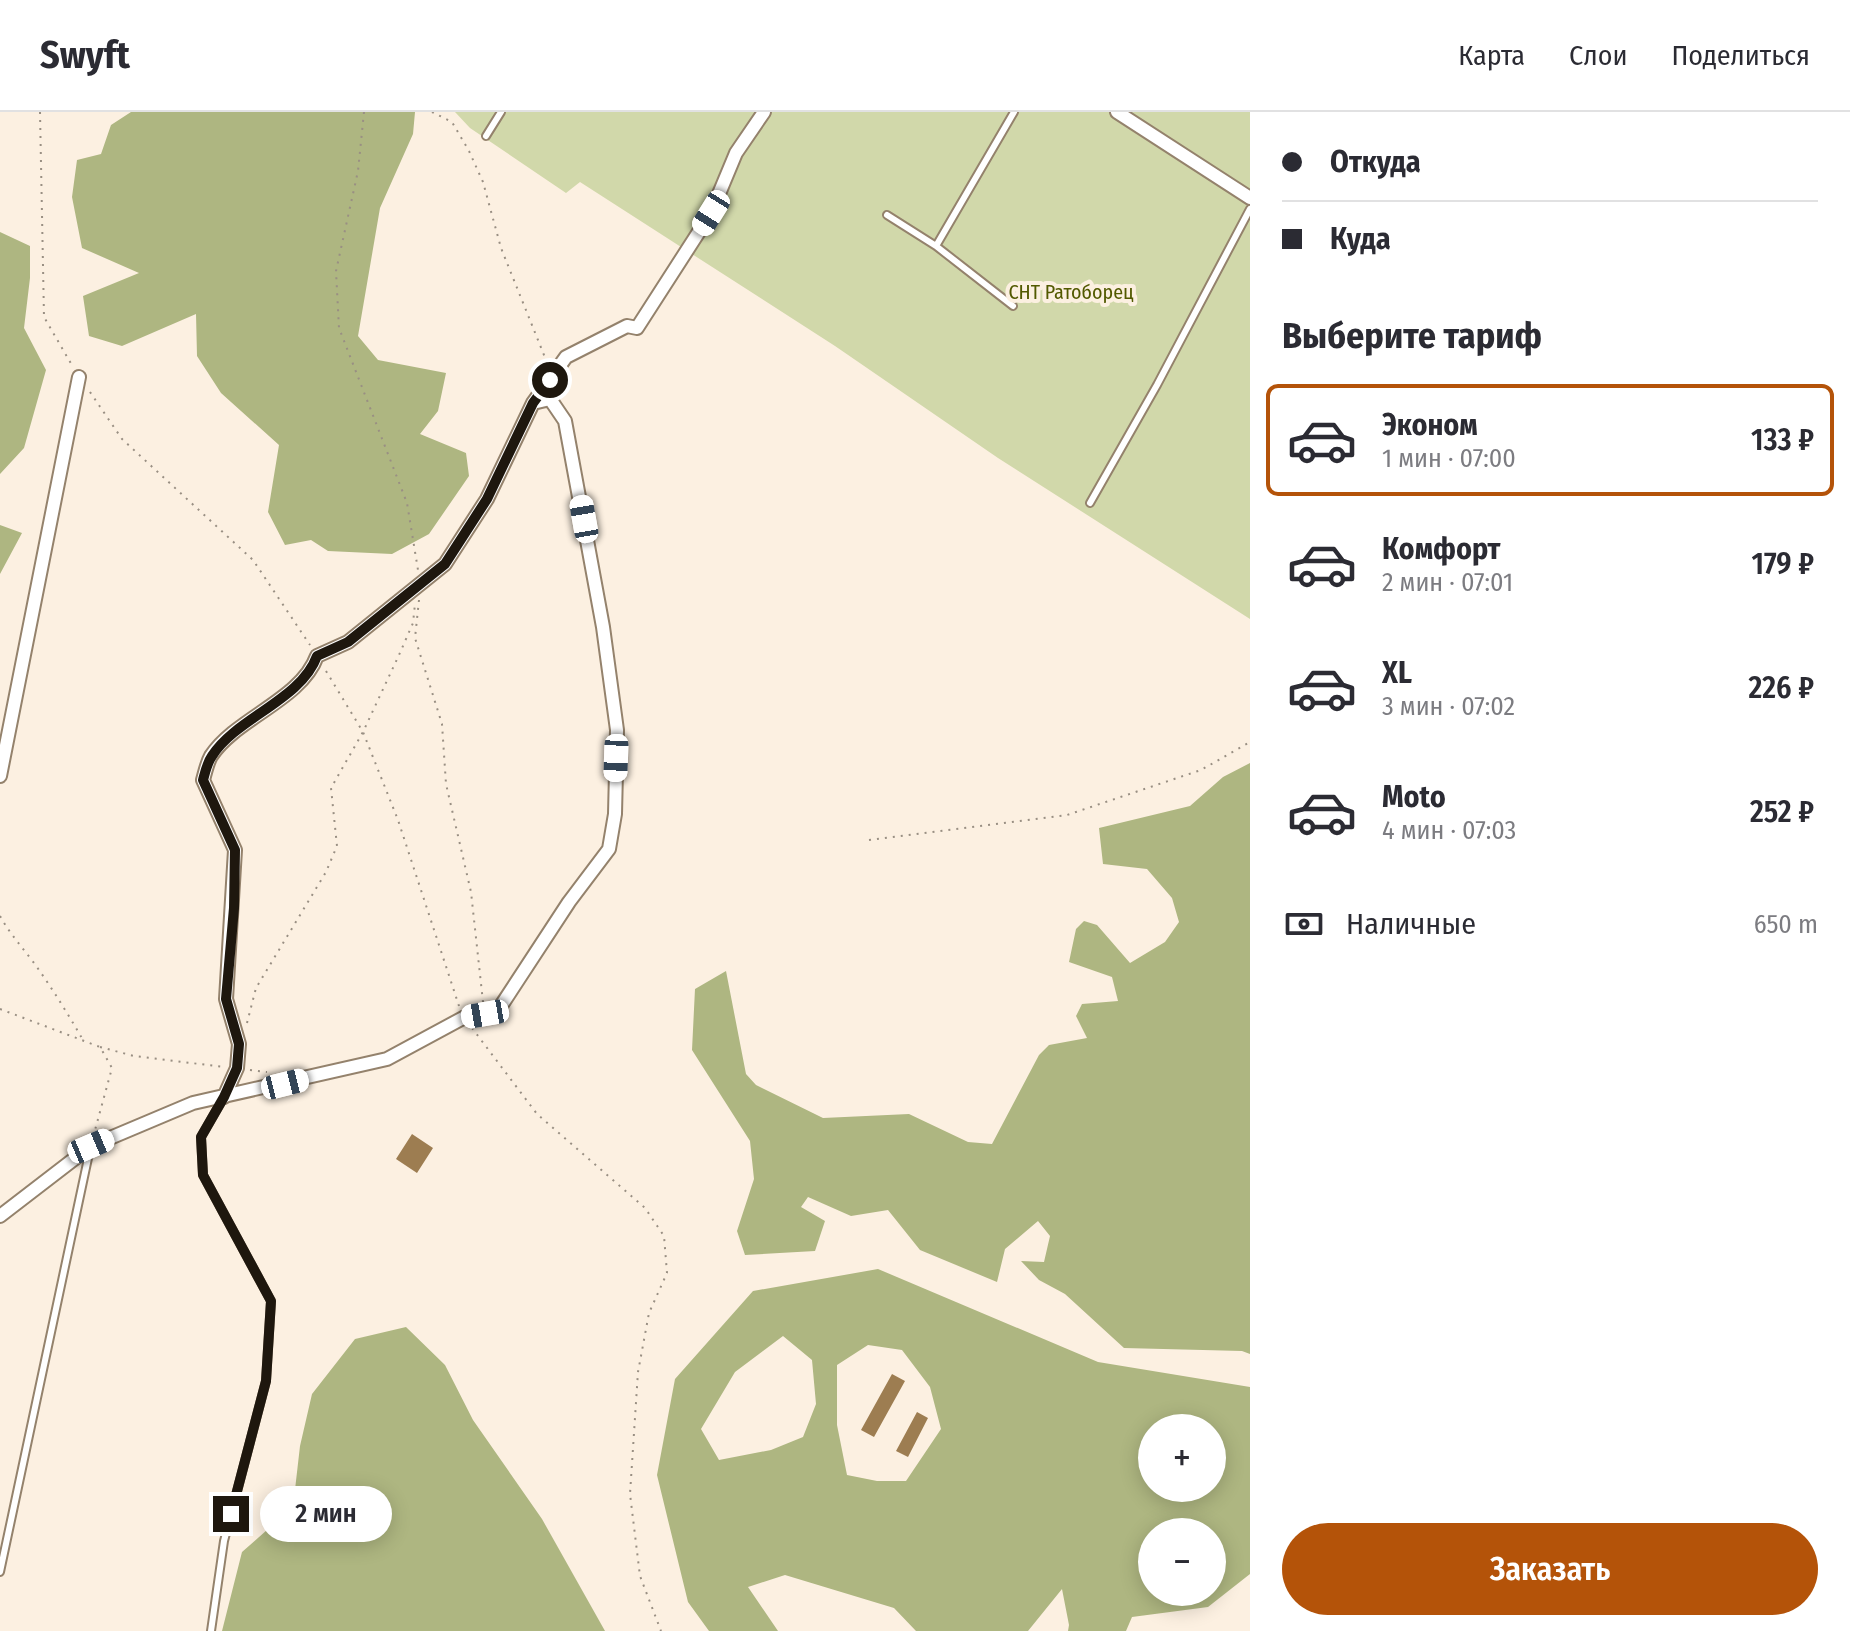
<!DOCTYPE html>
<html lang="ru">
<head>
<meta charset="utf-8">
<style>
  :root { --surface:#fff; --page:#f7f7f7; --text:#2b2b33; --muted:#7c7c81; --line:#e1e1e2; --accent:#b45309 }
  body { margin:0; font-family:"Fira Sans Condensed",sans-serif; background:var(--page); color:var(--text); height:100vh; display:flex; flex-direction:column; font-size:30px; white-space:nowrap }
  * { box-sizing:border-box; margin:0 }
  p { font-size:26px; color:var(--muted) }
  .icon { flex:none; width:44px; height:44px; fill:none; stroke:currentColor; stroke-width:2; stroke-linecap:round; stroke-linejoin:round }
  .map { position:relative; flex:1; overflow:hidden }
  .panel { display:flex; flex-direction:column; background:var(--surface); width:600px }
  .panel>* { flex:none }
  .guide { display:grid; align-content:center; height:176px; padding:0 32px; background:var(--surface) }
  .buttons { position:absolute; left:1138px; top:1302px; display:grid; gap:16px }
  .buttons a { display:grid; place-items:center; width:88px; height:88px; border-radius:50%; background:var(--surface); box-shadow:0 4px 20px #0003; font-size:40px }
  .end { position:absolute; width:36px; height:36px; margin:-18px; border:10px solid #1e170e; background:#fff; box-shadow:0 0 0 4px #fff }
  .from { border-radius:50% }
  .bubble { position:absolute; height:56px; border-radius:28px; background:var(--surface); box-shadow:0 4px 20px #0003; font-size:26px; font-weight:600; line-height:56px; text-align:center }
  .car { position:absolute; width:24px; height:48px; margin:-24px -12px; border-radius:10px; box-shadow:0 0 6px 2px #0007; background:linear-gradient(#fff 24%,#345 0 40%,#fff 0 76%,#345 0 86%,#fff 0) }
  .guide b { display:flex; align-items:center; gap:28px; height:76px; font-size:30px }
  .guide b+b { border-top:2px solid var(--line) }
  .guide i { width:20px; height:20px; background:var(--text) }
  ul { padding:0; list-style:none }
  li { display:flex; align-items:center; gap:24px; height:112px; margin:0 16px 12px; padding:0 16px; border:4px solid transparent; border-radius:12px }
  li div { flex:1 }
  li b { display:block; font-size:30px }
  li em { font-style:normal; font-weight:600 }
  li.current { border-color:var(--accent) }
  li>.icon { width:72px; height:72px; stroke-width:1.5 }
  h2 { padding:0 32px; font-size:36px; line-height:96px }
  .pay { display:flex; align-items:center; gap:20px; height:88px; padding:0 32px; font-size:30px }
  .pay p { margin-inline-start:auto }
  .cta { display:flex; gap:16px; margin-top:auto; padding:16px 32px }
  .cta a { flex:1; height:92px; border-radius:48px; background:var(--accent); color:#fff; font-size:32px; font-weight:600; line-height:92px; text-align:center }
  header { display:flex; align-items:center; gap:48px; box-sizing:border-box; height:112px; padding:0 40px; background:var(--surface); border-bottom:2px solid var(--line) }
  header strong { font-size:38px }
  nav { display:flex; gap:44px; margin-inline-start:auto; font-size:28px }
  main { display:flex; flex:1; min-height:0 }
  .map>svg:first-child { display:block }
</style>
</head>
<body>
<header>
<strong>Swyft</strong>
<nav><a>Карта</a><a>Слои</a><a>Поделиться</a></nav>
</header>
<main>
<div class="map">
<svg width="1250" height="1519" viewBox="0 0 1250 1519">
  <rect width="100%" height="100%" fill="#fcf0e1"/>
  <path fill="#d1d8aa" d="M455 0H1250V507L998 346 835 234 580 70 566 81 470 16Z"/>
  <path fill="#aeb681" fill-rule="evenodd" d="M131 0H415L413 22 380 96 358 224 378 248 446 261 438 299 420 322 466 341 469 364 429 422 392 442 328 439 311 428 285 433 268 400 279 333 221 281 197 244 196 202 122 234 89 224 83 184 139 161 82 136 72 85 77 48 101 42 111 13Z
    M0 120 30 134V166L24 216 46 258 24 336 0 362Z
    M0 413 22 421 0 462Z
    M1250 651V1242L1242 1239 1124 1236 1065 1182 1039 1168 1021 1149 1044 1150 1050 1124 1038 1109 1005 1137 997 1170 920 1138 888 1098 851 1104 808 1085 801 1095 825 1109 815 1139 745 1143 737 1119 754 1067 750 1029 692 938 695 877 726 859 746 962 756 973 823 1006 909 1002 968 1030 992 1032 1039 943 1049 933 1087 926 1076 904 1082 892 1118 889 1112 865 1069 850 1076 817 1084 809 1097 813 1130 851 1165 830 1179 810 1172 786 1147 757 1103 752 1099 716 1190 694 1223 665Z
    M878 1157 1098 1250 1250 1275V1462L1208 1495 1132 1505 1126 1519H1068L1069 1513 1062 1477 1028 1519H916L894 1496 785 1463 748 1475 778 1519H709L688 1490 657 1363 675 1267 753 1179ZM783 1224 812 1248 816 1292 803 1325 771 1338 719 1348 701 1317 735 1260ZM868 1233 902 1238 930 1275 941 1317 906 1369H877L847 1363 837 1313V1253ZM1152 1316H1212V1376H1152ZM1152 1420H1212V1480H1152Z
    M406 1215 445 1253 473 1308 542 1407 605 1519H222L242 1440 293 1395 300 1334 312 1282 355 1227Z"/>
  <path fill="#9d7d51" d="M412 1022 433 1036 417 1061 396 1047Z
    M892 1262 905 1269 874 1325 861 1318Z
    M917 1300 928 1306 908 1345 896 1339Z"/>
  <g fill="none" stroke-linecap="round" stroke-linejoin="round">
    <g stroke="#94826c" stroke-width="10">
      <path id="service" d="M486 24 501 0
        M887 103 936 134 1013 194
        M936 134 1014 0
        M1090 391 1157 273 1250 97
        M0 1460 90 1037
        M211 1519 224 1429 266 1269 271 1189 203 1063 201 1025 224 985"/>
    </g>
    <g stroke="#94826c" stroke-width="16">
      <path id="minor" d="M1117 0 1250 86
        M0 664 79 265
        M224 985 237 956 239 932 226 887 235 738 203 668C205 661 207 651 211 644 236 606 301 588 317 544L348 530 445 452 487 387 533 291 566 245 627 214 637 216 711 101 736 41 764 0
        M0 1104 91 1034 193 991 387 947 463 906 497 900 569 790 609 737 615 702 617 618 603 515 565 309 550 287 533 291"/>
    </g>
    <path stroke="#998f83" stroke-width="2" stroke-dasharray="2 6" stroke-linecap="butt" d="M40 0 44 205 73 255
      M364 0 358 59 336 159 339 216 407 391 418 458
      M432 0 452 10 469 39 483 70 501 136 546 248
      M90 280 122 327 253 448 310 533
      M419 488 415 526 442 612 446 672 471 780 483 890
      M326 559 363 620 398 708 459 894
      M869 728 1067 703 1201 658 1250 630
      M0 804C10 822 22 835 34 851 52 876 68 902 83 928
      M0 897 100 935 112 956 95 1018
      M247 911 256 876 326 760 337 734 331 676 363 620 399 543 413 511 415 492
      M472 916 537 1002 645 1096 664 1124 667 1161 649 1201 638 1260 630 1382 640 1464 661 1519
      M100 935 134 944 224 955
      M250 958 267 960"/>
    <use href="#service" stroke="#fff" stroke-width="6"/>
    <use href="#minor" stroke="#fff" stroke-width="12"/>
  </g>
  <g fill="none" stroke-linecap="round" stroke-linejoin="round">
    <path stroke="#1e170e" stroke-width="10" d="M231 1402 266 1269 271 1189 203 1063 201 1025 224 985 237 956 239 932 226 887 234 796 235 738 203 668C205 661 207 651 212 644 236 606 301 588 317 544L348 530 445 452 487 387 533 291 550 268"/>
  </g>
  <g text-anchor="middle" stroke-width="8" stroke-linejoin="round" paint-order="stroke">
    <g font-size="20" fill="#525900" stroke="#fcf0e1">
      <text x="1071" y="187">СНТ Ратоборец</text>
    </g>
  </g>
</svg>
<div class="buttons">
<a>+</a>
<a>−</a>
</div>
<i class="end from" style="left:550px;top:268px"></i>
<i class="end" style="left:231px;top:1402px"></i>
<div class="bubble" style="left:260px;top:1374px;width:132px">2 мин</div>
<i class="car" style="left:711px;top:101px;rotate:212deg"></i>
<i class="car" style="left:584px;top:407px;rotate:350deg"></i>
<i class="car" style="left:616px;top:646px;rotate:182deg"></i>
<i class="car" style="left:485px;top:902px;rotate:260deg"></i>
<i class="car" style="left:285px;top:972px;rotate:76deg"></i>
<i class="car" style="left:91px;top:1034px;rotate:67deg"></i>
</div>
<section class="panel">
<div class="guide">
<b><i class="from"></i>Откуда</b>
<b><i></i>Куда</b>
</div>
<h2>Выберите тариф</h2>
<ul>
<li class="current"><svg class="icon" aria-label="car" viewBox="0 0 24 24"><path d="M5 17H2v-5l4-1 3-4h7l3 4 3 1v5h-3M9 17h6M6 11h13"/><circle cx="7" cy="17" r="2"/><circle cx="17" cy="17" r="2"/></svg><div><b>Эконом</b><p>1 мин · 07:00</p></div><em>133 ₽</em></li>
<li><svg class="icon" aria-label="car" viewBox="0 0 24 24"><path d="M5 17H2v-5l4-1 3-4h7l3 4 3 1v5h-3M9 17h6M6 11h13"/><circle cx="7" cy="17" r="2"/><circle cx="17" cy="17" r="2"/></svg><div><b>Комфорт</b><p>2 мин · 07:01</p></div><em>179 ₽</em></li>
<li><svg class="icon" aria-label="car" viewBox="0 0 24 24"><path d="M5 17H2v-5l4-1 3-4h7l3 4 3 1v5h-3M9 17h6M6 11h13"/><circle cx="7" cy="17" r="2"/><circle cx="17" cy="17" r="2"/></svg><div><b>XL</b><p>3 мин · 07:02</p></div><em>226 ₽</em></li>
<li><svg class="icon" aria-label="car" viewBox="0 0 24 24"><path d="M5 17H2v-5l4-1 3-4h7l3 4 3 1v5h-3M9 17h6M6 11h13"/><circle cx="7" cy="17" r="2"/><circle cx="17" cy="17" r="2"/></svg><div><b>Moto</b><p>4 мин · 07:03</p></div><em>252 ₽</em></li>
</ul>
<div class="pay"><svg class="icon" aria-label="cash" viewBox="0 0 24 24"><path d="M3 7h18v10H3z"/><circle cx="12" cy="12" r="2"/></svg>Наличные<p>650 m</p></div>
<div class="cta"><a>Заказать</a></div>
</section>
</main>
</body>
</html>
